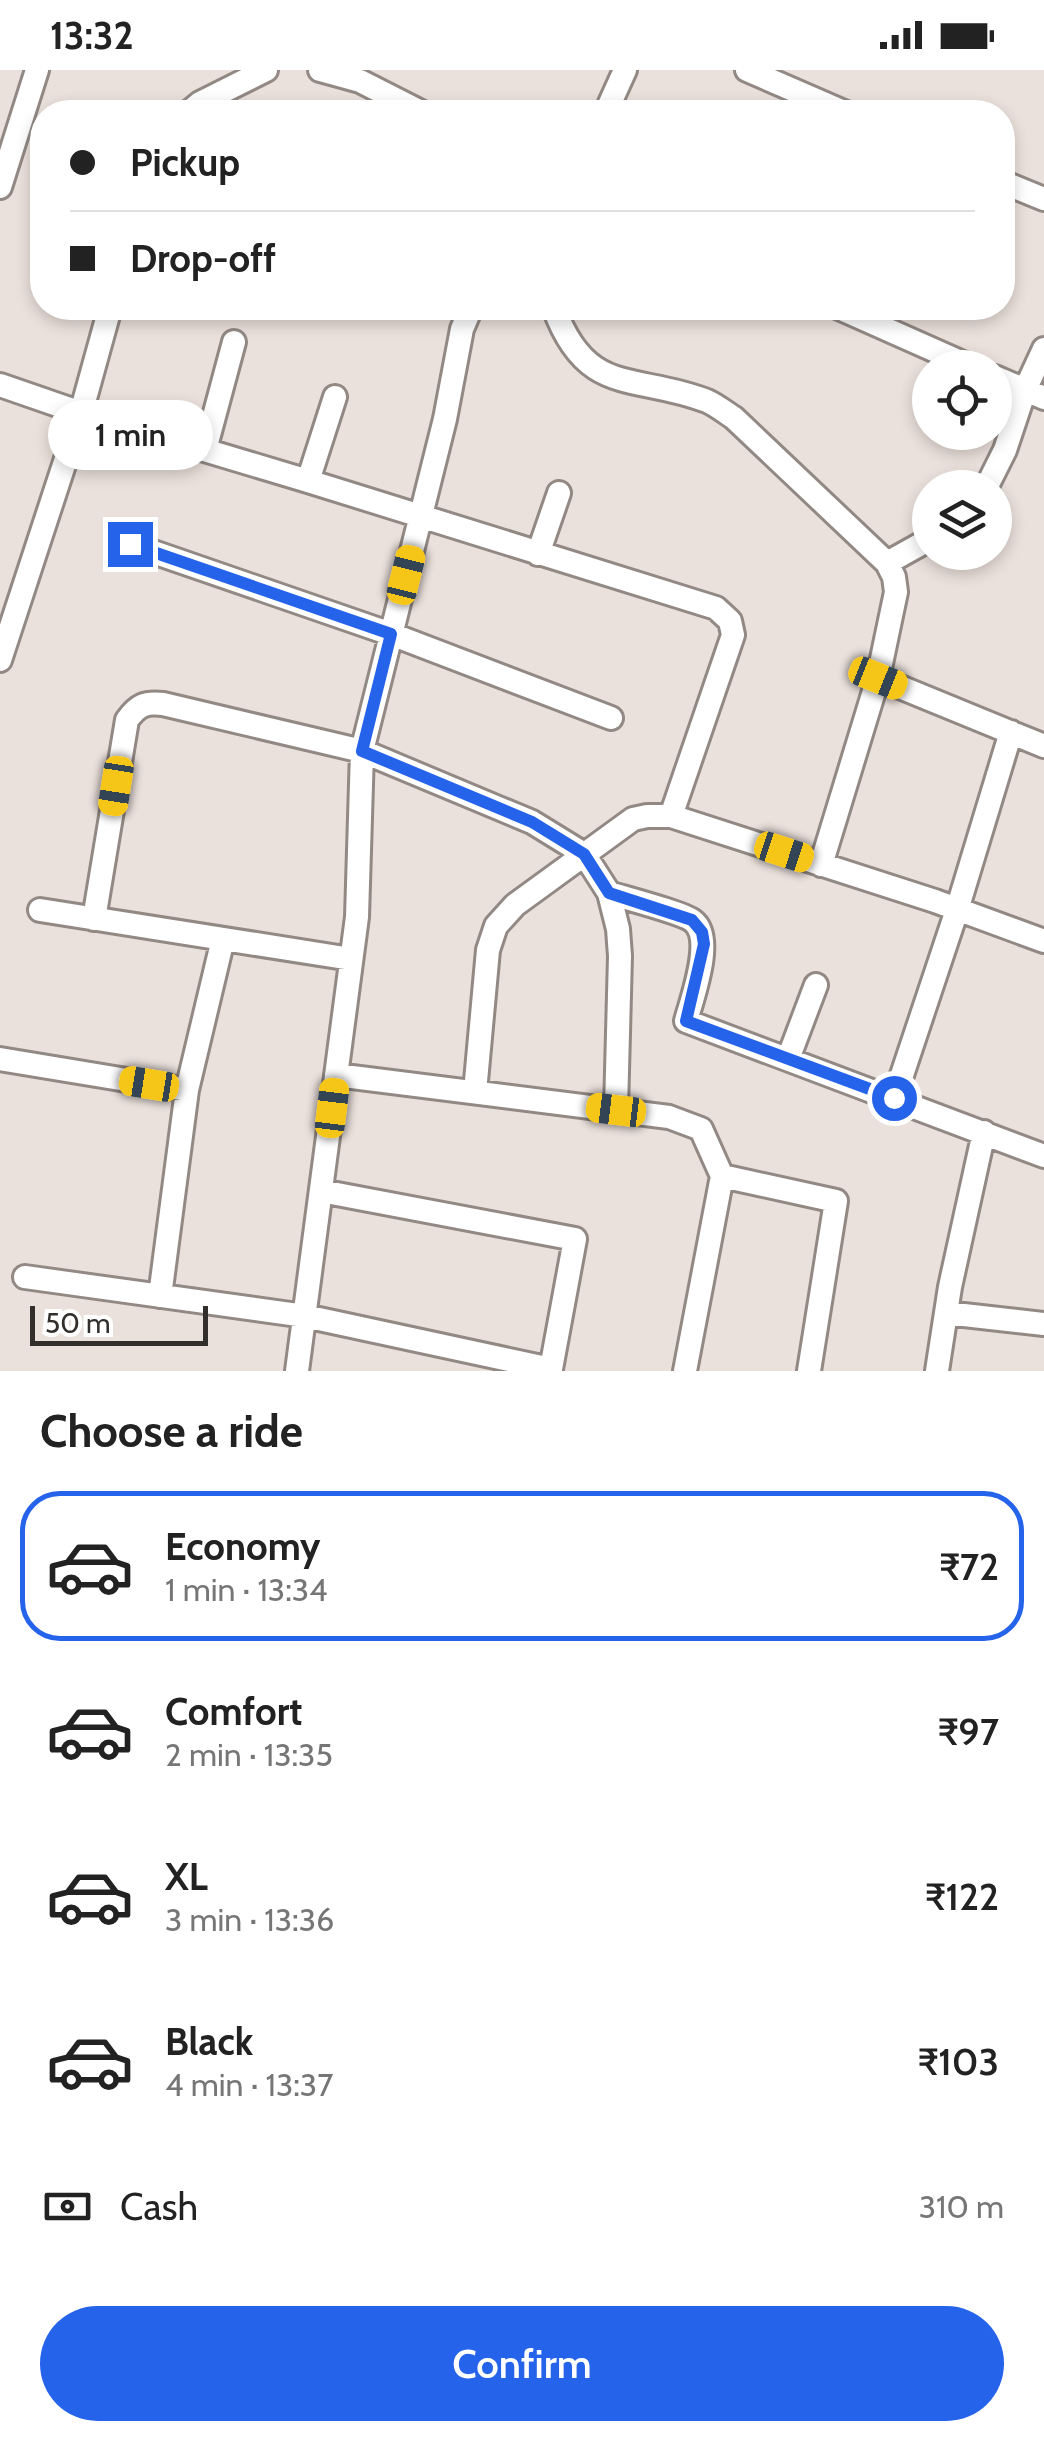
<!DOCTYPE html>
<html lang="en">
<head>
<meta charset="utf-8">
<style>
  :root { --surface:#fff; --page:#f2f2f2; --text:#222; --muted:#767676; --line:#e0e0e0; --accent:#2563eb }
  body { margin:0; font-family:Cabin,sans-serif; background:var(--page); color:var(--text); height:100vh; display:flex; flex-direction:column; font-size:38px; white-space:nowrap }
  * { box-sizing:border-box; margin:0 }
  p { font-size:32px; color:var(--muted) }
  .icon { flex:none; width:55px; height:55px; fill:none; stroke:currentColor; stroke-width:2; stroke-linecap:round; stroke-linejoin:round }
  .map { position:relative; height:1301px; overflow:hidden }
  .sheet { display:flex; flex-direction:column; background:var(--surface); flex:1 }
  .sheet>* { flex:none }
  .top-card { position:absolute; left:30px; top:30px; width:985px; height:220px; border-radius:40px; box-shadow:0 5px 15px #0003; display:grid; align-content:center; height:220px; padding:0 40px; background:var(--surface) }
  .buttons { position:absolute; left:912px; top:280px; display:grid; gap:20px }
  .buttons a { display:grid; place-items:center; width:100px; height:100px; border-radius:50%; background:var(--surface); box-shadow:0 5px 15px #0003; font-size:50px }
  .scale { position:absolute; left:30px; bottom:25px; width:178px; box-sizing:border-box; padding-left:10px; border:5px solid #322e2c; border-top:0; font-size:28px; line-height:35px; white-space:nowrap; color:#322e2c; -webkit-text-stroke:8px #fff; paint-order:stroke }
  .end { position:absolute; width:45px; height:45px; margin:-22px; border:12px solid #2563eb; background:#fff; box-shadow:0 0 0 5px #fff }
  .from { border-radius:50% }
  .bubble { position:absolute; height:70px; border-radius:35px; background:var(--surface); box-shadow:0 5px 15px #0003; font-size:32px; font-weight:600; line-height:70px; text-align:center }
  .car { position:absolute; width:30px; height:60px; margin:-30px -15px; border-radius:12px; box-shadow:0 0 8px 2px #0007; background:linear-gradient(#f5c518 24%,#345 0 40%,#f5c518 0 76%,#345 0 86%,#f5c518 0) }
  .top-card b { display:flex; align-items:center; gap:35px; height:95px; font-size:38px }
  .top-card b+b { border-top:2px solid var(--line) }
  .top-card i { width:25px; height:25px; background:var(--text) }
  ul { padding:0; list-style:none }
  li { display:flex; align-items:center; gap:30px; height:150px; margin:0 20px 15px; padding:0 20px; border:5px solid transparent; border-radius:40px }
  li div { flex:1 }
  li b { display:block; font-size:38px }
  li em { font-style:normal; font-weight:600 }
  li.on { border-color:var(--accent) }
  li>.icon { width:90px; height:90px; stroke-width:1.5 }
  h2 { padding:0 40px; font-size:45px; line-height:120px }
  .pay { display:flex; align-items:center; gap:25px; height:110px; padding:0 40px; font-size:38px }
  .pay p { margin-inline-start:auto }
  .action { display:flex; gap:20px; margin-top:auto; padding:20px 40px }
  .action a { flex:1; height:115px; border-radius:60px; background:var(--accent); color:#fff; font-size:40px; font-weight:600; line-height:115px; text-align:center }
  .status { display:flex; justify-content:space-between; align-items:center; height:70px; padding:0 50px; background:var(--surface); direction:ltr }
  .status svg { height:28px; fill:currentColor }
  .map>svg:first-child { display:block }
</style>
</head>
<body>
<div class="status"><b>13:32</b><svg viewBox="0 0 49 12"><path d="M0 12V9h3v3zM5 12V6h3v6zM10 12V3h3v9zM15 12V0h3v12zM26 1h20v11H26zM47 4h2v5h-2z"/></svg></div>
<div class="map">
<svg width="1044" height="1301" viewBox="0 0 1044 1301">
  <rect width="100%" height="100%" fill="#ebe1dc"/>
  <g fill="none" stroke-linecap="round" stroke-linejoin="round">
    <g stroke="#928984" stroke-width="28">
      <path id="street" d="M320 0 360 11 421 42
        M747 0 844 42
        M189 42 200 33 266 0
        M606 42 625 0
        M1002 112 1044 129
        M0 117 37 0
        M554 238C587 328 635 303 707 331 716 335 725 342 734 348L887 493 894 507 896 522 878 608 821 795
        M839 238 974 298
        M995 307 1044 328
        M0 315 81 343 308 411 716 538 730 551 733 565 671 746 935 831 1044 871
        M205 380 234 272
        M308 411 335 327
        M986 418 1005 380 1025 320 1044 279
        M130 474 391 564 611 648
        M538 484 559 423
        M887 493 930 469
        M0 590 81 343 110 238
        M878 608 1044 676
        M609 823C625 828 683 843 693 851 715 868 692 928 686 951L1044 1086
        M40 840 351 889
        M94 849 127 650C138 635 145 632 163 634L362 681 532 752 584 784 609 823 618 859 620 886 616 1040
        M0 989 187 1020
        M788 989 816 915
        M336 1005 669 1047 701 1059 722 1106 685 1301
        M475 1022 488 880 496 856 515 835 633 749 647 746H671
        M894 1029 957 840 1011 662
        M722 1106 836 1131 809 1301
        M321 1121 575 1169 551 1299
        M25 1207 305 1246 551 1299 550 1301
        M160 1226 187 1020 223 869
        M946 1243 1044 1254
        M297 1301 357 847 362 681 445 349 462 259 471 238
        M937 1301 950 1217 984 1062"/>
    </g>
    <use href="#street" stroke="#fff" stroke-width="22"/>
  </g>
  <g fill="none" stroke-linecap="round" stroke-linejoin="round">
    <path stroke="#2563eb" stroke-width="12" d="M130 474 391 564 362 681 532 752 584 784 609 823 692 850 702 862 704 874 686 951 894 1028"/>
  </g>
</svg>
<div class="buttons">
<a><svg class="icon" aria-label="locate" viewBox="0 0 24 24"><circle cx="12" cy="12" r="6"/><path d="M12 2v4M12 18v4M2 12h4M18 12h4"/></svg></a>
<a><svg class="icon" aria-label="layers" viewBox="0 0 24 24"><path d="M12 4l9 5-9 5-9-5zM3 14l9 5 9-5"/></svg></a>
</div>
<div class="scale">50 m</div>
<i class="end from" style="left:894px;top:1028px"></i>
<i class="end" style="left:130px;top:474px"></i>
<div class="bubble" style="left:48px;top:330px;width:165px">1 min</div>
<i class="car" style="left:406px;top:505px;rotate:14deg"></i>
<i class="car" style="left:878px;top:608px;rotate:112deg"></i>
<i class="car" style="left:116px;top:716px;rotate:189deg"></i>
<i class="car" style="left:784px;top:782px;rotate:108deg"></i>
<i class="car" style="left:149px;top:1014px;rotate:279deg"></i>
<i class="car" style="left:332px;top:1038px;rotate:7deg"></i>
<i class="car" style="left:616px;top:1040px;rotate:277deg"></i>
<div class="top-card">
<b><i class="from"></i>Pickup</b>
<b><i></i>Drop-off</b>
</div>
</div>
<section class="sheet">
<h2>Choose a ride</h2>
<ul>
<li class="on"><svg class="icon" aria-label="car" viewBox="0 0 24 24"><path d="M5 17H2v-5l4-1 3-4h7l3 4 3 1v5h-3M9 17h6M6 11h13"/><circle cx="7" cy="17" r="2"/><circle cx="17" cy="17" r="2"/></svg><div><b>Economy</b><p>1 min · 13:34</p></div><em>₹72</em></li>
<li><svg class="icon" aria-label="car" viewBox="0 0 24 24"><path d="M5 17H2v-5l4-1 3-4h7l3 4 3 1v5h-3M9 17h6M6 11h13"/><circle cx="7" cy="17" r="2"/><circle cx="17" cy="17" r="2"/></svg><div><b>Comfort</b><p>2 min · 13:35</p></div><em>₹97</em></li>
<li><svg class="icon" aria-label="car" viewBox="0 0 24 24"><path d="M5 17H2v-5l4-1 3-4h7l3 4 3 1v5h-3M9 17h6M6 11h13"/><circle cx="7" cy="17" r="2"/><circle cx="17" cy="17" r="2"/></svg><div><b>XL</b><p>3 min · 13:36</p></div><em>₹122</em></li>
<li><svg class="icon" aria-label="car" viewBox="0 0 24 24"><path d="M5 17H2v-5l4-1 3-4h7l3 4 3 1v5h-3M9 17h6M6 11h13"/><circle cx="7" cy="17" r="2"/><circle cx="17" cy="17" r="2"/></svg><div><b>Black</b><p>4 min · 13:37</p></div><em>₹103</em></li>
</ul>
<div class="pay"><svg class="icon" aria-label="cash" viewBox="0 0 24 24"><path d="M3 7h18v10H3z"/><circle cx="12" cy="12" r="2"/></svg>Cash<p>310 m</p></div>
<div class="action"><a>Confirm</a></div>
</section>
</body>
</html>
